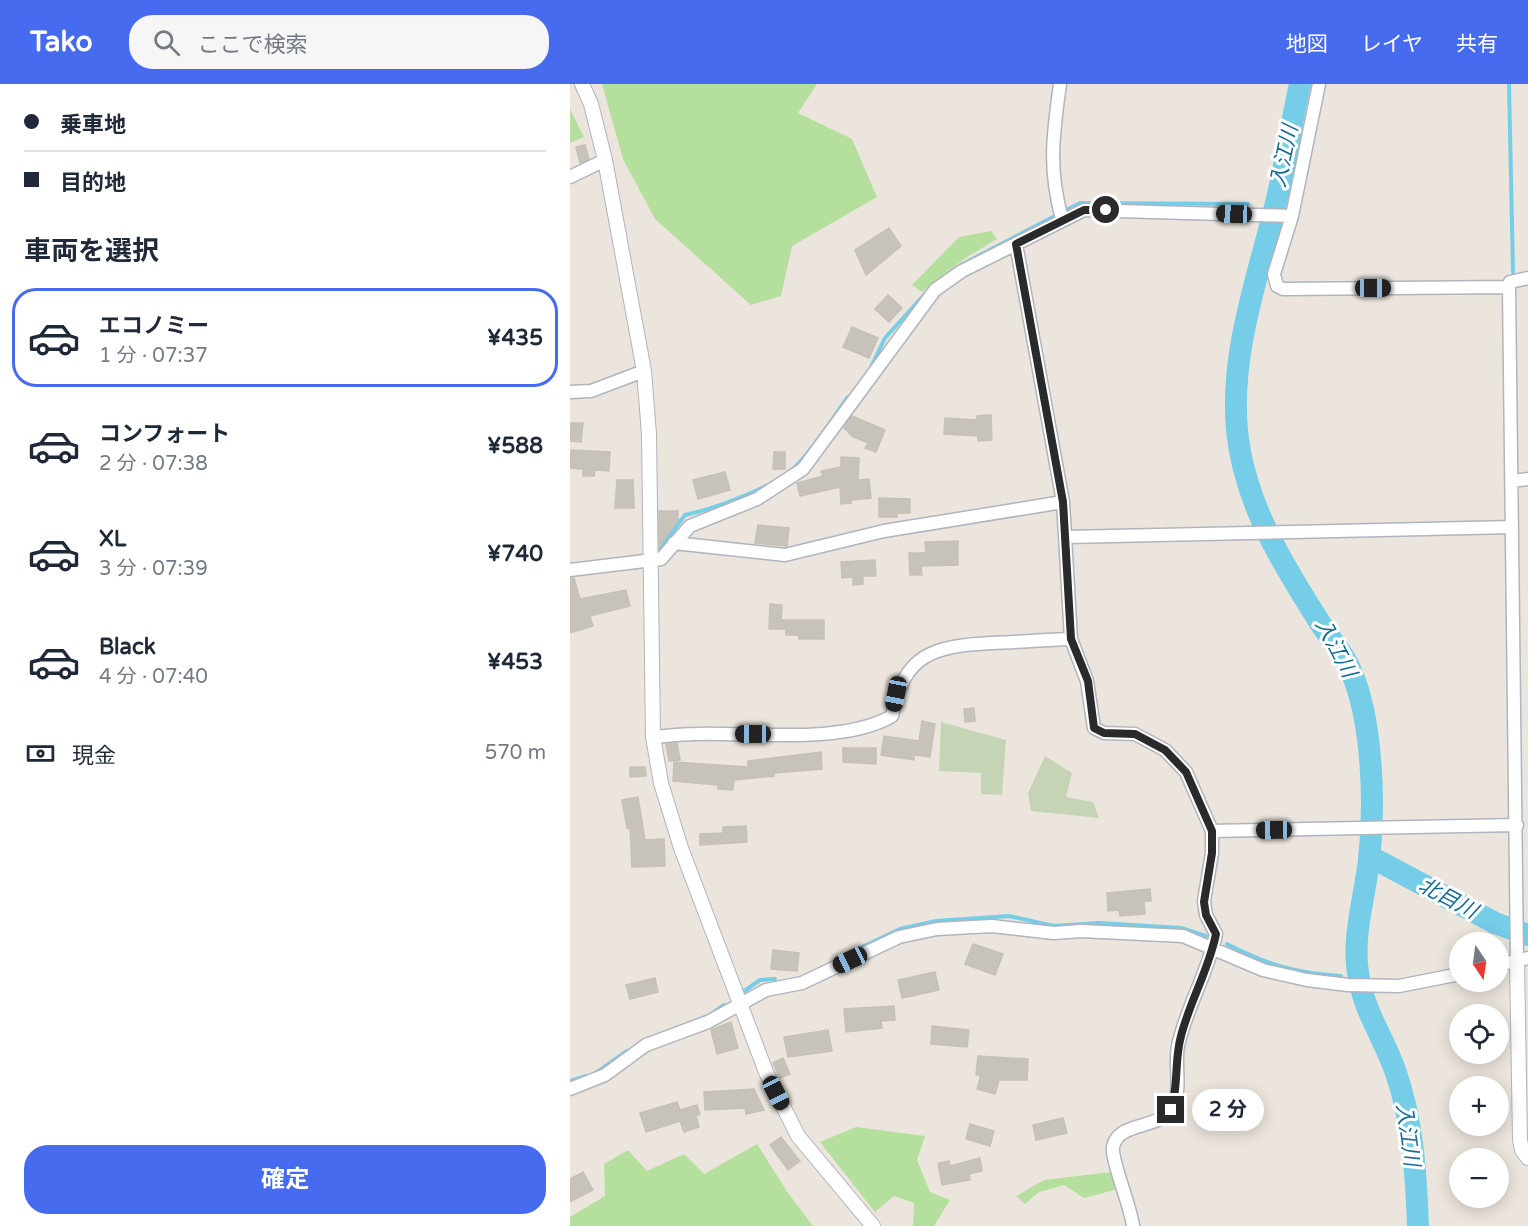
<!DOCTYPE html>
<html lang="ja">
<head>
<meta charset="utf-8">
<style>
  :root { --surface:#fff; --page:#f6f6f7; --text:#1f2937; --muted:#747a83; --line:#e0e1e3; --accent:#466bef }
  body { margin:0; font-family:"Varela Round","Noto Sans JP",sans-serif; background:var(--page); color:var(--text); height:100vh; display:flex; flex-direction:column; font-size:22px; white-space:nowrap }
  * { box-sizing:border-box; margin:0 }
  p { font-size:20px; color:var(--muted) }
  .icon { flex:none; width:33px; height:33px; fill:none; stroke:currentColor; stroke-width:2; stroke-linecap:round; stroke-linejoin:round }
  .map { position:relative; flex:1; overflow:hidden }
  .side { display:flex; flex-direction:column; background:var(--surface); width:570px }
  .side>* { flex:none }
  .banner { display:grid; align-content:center; height:132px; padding:0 24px; background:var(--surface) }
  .needle { width:39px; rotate:167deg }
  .buttons { position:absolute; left:879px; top:848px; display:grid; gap:12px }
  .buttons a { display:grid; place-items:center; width:60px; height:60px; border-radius:50%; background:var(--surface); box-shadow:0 3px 15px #0003; font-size:30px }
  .end { position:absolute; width:27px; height:27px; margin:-14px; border:8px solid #2a2a2a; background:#fff; box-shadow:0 0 0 3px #fff }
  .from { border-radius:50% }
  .bubble { position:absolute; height:42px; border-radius:21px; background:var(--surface); box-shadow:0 3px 15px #0003; font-size:20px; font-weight:700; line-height:42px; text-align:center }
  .car { position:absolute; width:18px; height:36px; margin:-18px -9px; border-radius:8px; box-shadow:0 0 4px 2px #0007; background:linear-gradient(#222 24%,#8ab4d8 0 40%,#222 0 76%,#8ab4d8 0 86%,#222 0) }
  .banner b { display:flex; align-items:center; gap:21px; height:57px; font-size:22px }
  .banner b+b { border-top:2px solid var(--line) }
  .banner i { width:15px; height:15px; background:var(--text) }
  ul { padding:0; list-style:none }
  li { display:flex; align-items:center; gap:18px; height:99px; margin:0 12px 9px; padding:0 12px; border:3px solid transparent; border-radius:24px }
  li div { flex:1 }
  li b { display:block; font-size:22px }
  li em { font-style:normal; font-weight:700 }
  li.on { border-color:var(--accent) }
  li>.icon { width:54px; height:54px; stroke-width:1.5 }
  h2 { padding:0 24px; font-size:27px; line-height:72px }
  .pay { display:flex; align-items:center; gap:15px; height:66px; padding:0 24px; font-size:22px }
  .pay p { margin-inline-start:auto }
  .primary-button { display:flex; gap:12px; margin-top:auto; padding:12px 24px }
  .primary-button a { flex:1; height:69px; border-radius:24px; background:var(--accent); color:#fff; font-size:24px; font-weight:700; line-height:69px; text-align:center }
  header { display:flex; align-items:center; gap:36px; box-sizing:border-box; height:84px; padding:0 30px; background:var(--accent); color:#fff }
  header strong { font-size:28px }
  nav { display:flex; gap:33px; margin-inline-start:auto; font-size:21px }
  .search { width:420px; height:54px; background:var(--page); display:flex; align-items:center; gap:15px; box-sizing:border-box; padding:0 21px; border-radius:24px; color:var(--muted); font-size:22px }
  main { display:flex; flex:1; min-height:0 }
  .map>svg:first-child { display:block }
</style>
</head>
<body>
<header>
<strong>Tako</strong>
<div class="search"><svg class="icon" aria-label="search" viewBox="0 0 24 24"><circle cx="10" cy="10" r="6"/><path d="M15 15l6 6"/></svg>ここで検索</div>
<nav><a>地図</a><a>レイヤ</a><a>共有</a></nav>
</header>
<main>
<section class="side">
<div class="banner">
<b><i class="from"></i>乗車地</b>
<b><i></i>目的地</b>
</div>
<h2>車両を選択</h2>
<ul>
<li class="on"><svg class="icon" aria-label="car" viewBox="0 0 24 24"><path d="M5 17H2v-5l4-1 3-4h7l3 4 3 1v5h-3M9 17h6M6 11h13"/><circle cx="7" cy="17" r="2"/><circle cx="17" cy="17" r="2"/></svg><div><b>エコノミー</b><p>1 分 · 07:37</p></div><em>¥435</em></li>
<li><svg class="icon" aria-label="car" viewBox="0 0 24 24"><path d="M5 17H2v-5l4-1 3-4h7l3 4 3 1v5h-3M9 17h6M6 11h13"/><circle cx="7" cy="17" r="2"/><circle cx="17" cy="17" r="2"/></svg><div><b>コンフォート</b><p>2 分 · 07:38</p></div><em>¥588</em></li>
<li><svg class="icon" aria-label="car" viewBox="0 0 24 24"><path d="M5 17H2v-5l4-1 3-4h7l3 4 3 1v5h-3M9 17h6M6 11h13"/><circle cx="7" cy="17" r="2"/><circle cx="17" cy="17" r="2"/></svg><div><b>XL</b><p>3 分 · 07:39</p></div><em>¥740</em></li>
<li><svg class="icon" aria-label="car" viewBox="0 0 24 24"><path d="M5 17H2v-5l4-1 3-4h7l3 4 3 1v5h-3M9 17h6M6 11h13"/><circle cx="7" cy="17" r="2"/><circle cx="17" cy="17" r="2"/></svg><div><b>Black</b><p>4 分 · 07:40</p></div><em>¥453</em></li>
</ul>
<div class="pay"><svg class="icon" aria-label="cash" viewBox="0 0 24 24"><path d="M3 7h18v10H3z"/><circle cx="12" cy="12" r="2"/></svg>現金<p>570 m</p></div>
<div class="primary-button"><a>確定</a></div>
</section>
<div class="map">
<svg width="958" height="1142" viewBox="0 0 958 1142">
  <rect width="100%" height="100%" fill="#ebe5dd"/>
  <path fill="#b5df9c" d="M32 0H247L228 29 282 55 307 113 222 162 211 212 181 221 85 135 53 75Z
    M0 25 14 53 0 59Z
    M421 147 427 155 394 175 352 208 342 201 389 153Z
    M286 1043 355 1052 347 1076 360 1108 380 1116 364 1142H343L344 1119 324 1112 305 1128 250 1058Z
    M187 1060 218 1109 243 1142H0V1133L35 1112 34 1080 58 1066 77 1087 114 1070 134 1090Z
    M542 1088 548 1105 514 1114 494 1101 469 1108 455 1120 446 1112 474 1096Z"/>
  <path fill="#c5d4b5" d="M371 638 436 656 432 711 411 710V689L369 687Z
    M475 672 502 689 496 713 523 718 529 734 461 727 458 709Z"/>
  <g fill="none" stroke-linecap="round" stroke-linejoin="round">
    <path stroke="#76cde8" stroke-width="4" d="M939 0 943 188
      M391 181 510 119 678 120
      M301 283 315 254 355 210
      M90 464 115 431C143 425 209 402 228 380 247 360 262 335 278 313
      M657 860C698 881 724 889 771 892
      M271 873 330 845 366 837 439 832 484 842 529 839 611 844 636 852
      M173 908 190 896 205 895
      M71 958 140 931 154 921
      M26 989 57 967
      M0 997 16 992"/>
    <path stroke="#76cde8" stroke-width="22" d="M730 0C721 41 715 83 705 123 687 196 660 270 667 346 674 419 713 481 752 542 761 556 775 571 781 587 803 637 805 722 799 776 795 812 782 852 788 889 794 929 814 953 826 989 843 1038 846 1090 848 1142
      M799 772 925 839 958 851"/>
  </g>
  <path fill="#c7c3bb" stroke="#c7c0b7" stroke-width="1.5" d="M15 61 19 75 10 79 6 63Z
    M319 144 331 162 296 191 285 166Z
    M318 211 332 224 319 238 305 225Z
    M282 243 308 254 299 274 273 263Z
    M421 331 422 356 408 357V352L374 350 375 334 407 336V332Z
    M282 332 315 346 306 368 295 364 298 359 282 352 274 344Z
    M1 339H13L11 358 0 357Z
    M1 366 40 368 39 387 25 386 24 392H13V385L0 384Z
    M204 368H215V385H203Z
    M271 373 289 374 288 396 299 395 301 414 281 416V419L271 420 270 403 230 412 227 399 253 392 251 387 271 383Z
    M155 388 160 406 128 415 123 396Z
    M47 396H63L64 424H45Z
    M309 414 340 415V429H327V433H309Z
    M89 427H108V436L89 463Z
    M188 441 219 444 217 462 185 459Z
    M388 457V481L351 482 352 491H340L339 469H356L355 458Z
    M305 476 306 492H293V500L283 501V493L272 494 271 478Z
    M0 494H4L10 515 56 506 60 522 20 532 23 542 0 549Z
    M200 520 212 521 211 536H254V555H229V551H216V545H199Z
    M404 624 405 637 395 638 394 625Z
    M352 637 365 640 360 673 344 671V676L311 671 314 652 349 657Z
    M107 659 110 676 99 677 96 660Z
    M273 664H306V680L273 678Z
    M251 668 252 685 204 689V692L164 696 163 706 148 705V701L103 697 104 678 178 683V677Z
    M60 683H75L76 692 60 693Z
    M68 713 75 756 94 755 95 782 62 783 60 743 57 744 52 716Z
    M176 742 177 758 130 761V750L153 749V743Z
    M580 805 581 817H574L575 830 550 832 549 826 538 827 537 809Z
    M403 860 433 870 425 891 395 880Z
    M203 866 229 869 227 887 201 885Z
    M365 888 369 906 332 914 328 896Z
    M85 894 88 908 60 915 56 901Z
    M324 922 325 936 311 937 312 944 276 948 274 925Z
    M161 938 168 964 147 970 141 946Z
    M362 942 399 946 397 963 361 960Z
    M258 946 262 967 218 973 214 953Z
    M408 972 458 975 457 996H429L425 1010 407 1005 411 991H406Z
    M213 974 220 990 210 994 203 979Z
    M184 1005 194 1026 176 1030 175 1024 135 1026 134 1008Z
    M107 1018 110 1026 127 1021 130 1030 126 1032 129 1043 114 1048 110 1037 76 1048 70 1029Z
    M493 1034 497 1049 466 1056 463 1041Z
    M400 1040 424 1047 420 1062 396 1055Z
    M211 1053 230 1077 218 1086 200 1061Z
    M410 1074 412 1087 399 1090 400 1096 372 1101 368 1079 379 1077 380 1082Z
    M13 1088 23 1106 0 1118V1095Z"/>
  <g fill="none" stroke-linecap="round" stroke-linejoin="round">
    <g stroke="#b0b4bd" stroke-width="15">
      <path id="minor" d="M490 0C483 51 478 84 492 135
        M749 0 722 132 704 190 707 202 713 205 939 203
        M0 93 35 76
        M446 160 493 418 501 555 517 597 524 644 534 649 565 650 595 666 616 688 642 747V769L634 817 636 831 646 850C638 889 616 924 608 962 604 983 613 1006 601 1025 588 1046 548 1037 543 1063 541 1076 561 1123 563 1142
        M0 308 21 307 74 287
        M942 397 958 395
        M497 453 942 443
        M104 459 215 471 314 447 493 418
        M0 486 91 475 120 442 187 415 233 385 365 206 392 187 514 126 722 132
        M83 653C97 652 111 650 125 650 182 648 272 661 322 632 334 569 364 562 422 559 448 558 474 556 501 555
        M642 747 947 741
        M947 877 939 203 940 198 958 194
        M928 881 958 874
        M0 1005 35 991 76 961 138 938 196 906 232 899 329 853 367 845 422 842 484 849 511 847 613 852 693 886 737 896 778 901 829 902 890 890"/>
    </g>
    <g stroke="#b0b4bd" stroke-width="16">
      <path id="tertiary" d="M12 0 21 20 35 76 74 287 79 350 83 653 91 699 111 764 196 988 228 1052 303 1142
        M947 877 950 1056 952 1066 958 1074"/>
    </g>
    <use href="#minor" stroke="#fff" stroke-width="12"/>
    <use href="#tertiary" stroke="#fff" stroke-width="14"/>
  </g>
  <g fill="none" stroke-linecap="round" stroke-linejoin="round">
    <path stroke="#2a2a2a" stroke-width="8" d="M536 126H514L446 160 493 418 501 555 518 597 524 644 534 649 565 650 595 666 616 688 642 747V769L634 818 636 831 646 850C639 885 620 917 611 952 604 977 609 1001 601 1026"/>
  </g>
  <g text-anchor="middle" stroke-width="6" stroke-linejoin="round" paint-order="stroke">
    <g font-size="21" font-style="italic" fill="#156c93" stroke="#fff">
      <text transform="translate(714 72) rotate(-78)" y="7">入江川</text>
      <text transform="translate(766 564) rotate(62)" y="7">入江川</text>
      <text transform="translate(878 814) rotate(28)" y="7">北目川</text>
      <text transform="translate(838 1051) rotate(82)" y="7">入江川</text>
    </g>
  </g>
</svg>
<div class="buttons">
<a><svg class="needle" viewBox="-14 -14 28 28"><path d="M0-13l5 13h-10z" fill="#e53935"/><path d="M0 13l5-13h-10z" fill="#747a83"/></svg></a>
<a><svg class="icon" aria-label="locate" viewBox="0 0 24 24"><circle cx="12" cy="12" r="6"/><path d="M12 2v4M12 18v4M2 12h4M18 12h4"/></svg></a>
<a>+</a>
<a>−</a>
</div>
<i class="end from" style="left:536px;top:126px"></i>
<i class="end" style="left:601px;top:1026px"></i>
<div class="bubble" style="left:622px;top:1005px;width:72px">2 分</div>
<i class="car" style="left:664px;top:130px;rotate:272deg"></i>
<i class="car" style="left:803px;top:204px;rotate:90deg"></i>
<i class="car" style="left:326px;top:610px;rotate:191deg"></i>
<i class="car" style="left:183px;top:650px;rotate:270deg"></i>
<i class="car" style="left:704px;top:746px;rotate:269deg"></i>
<i class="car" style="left:280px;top:876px;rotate:245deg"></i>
<i class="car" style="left:206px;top:1009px;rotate:153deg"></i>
</div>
</main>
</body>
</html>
